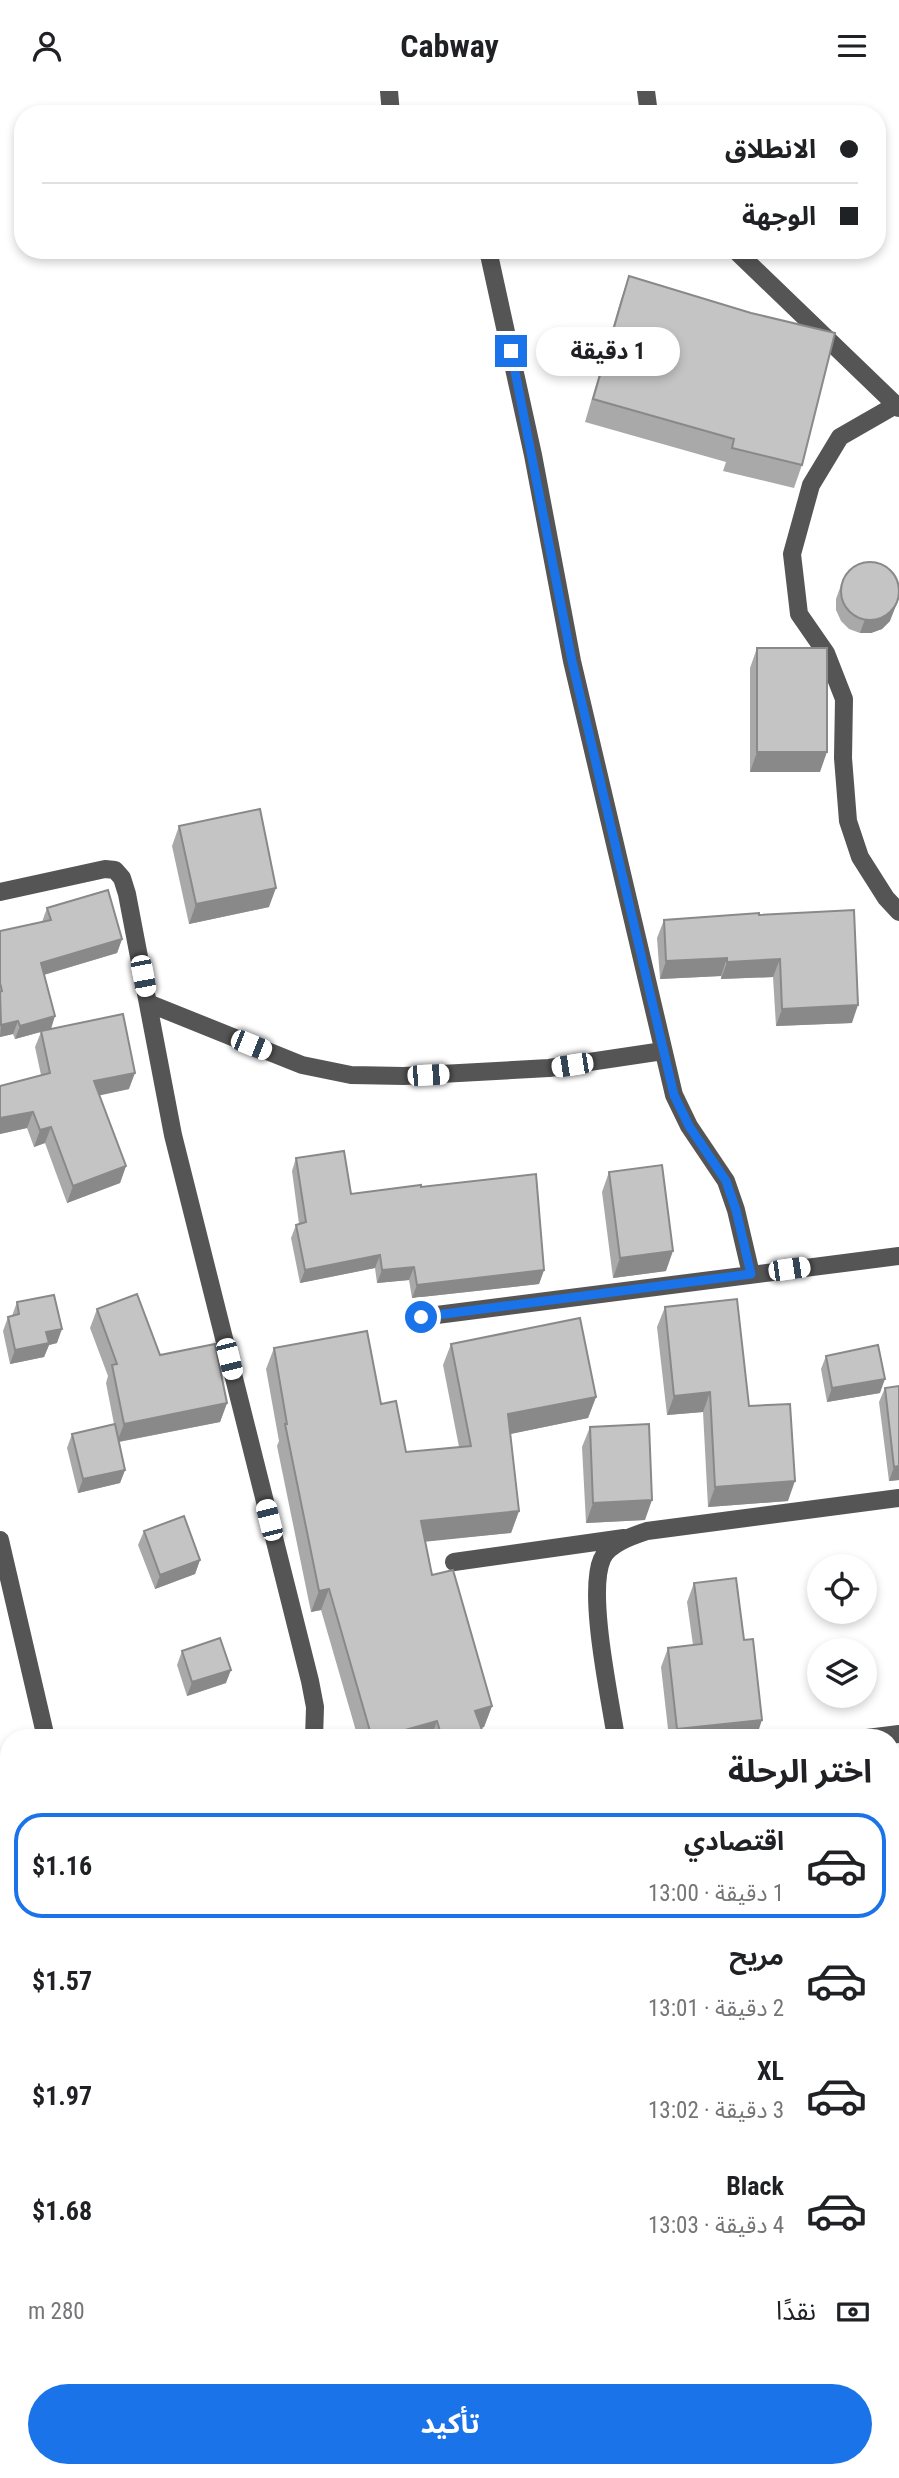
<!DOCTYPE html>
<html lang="ar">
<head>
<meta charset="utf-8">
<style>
  :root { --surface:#fff; --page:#f2f2f2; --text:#202124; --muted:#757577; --line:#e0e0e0; --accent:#1a73e8 }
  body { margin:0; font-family:"Roboto Condensed","Noto Sans Arabic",sans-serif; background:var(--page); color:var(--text); direction:rtl; height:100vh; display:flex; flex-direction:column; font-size:26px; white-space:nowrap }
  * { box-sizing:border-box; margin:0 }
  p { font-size:23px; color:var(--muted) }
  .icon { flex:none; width:38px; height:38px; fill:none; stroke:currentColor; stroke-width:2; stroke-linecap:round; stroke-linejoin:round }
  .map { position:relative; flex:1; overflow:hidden; direction:ltr }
  .details { position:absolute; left:0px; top:1638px; width:900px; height:749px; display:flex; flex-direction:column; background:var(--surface); border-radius:28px 28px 0 0; box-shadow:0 4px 10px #0003; direction:rtl }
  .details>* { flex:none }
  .guide { position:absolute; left:14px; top:14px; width:872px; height:154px; border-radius:28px; box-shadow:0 4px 10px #0003; direction:rtl; display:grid; align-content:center; height:154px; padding:0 28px; background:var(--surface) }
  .buttons { position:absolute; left:807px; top:1463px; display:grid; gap:14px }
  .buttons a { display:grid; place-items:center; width:70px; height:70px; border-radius:50%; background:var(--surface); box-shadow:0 4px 10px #0003; font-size:35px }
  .end { position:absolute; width:32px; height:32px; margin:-16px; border:9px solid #1a73e8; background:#fff; box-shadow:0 0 0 4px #fff }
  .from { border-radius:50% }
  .bubble { position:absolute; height:49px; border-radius:24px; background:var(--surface); box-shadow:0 4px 10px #0003; font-size:23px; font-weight:700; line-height:49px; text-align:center; direction:rtl }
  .car { position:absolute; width:21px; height:42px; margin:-21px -10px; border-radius:9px; box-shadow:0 0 5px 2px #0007; background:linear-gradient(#fff 24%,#345 0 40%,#fff 0 76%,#345 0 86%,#fff 0) }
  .guide b { display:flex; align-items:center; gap:24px; height:66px; font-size:26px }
  .guide b+b { border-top:2px solid var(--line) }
  .guide i { width:18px; height:18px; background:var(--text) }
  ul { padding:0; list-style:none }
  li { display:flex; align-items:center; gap:21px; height:105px; margin:0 14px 10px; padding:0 14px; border:4px solid transparent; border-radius:28px }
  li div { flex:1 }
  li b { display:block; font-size:26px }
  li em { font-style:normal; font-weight:700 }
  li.selected { border-color:var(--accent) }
  li>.icon { width:63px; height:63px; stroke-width:1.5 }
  h2 { padding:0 28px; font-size:32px; line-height:84px }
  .pay { display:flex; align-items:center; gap:18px; height:77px; padding:0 28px; font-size:26px }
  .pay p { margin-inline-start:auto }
  .cta { display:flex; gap:14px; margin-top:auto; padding:14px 28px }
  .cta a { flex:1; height:80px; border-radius:42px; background:var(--accent); color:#fff; font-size:28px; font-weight:700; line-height:80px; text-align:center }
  header { display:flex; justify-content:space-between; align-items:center; height:91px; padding:0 28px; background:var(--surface); font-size:32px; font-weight:700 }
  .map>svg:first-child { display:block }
</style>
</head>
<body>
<header><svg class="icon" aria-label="menu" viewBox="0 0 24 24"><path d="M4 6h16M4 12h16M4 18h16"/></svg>Cabway<svg class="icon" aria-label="person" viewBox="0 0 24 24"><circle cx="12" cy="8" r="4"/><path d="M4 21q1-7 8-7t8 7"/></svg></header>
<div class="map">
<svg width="899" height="2387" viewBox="0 0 899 2387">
  <rect width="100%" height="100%" fill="#fff"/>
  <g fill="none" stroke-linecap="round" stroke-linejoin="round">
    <path stroke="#555" stroke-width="18" d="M389 0 391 23
      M646 0 649 23
      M488 159 533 364 572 570 674 1004 689 1035 726 1090 736 1119 751 1183
      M735 159 899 317
      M894 315 840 346 811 394 792 463 799 523 826 562 844 608 843 667 848 730 860 766 886 807 899 821
      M0 801 105 778 115 779 122 787 127 803 173 1044 310 1590 315 1616 314 1647
      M148 912 302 974 351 984 404 985 549 977 663 960
      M421 1226 899 1165
      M0 1449 46 1647
      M454 1471 624 1447
      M616 1647C610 1607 587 1502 602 1468 608 1453 632 1445 647 1440L899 1407
      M867 1647 899 1643
      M0 1742 9 1740
      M891 1877 899 1876
      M0 2017 9 2047
      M0 2147 9 2145
      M891 2302 899 2301
      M41 2387 42 2378
      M667 2387V2378"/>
  </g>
  <path fill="#a9a9a9" d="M629 185 802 374 794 397 723 380 726 371 585 331 621 208Z
    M841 494 890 530 882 538 871 542H860L849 538 841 530 836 519V508Z
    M757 557 820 681H750V577Z
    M179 735 269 816 189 833 172 755Z
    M47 817 122 848 117 862 44 884 51 938 129 998 99 1004 126 1075 120 1092 67 1112 45 1052 34 1056 27 1037 0 1043V995L41 984 35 956 41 941 15 948 13 943 0 946V840L42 831Z
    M759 824 852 932 776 935 773 886 721 888V885L660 888 657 847 664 829Z
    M296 1067 351 1103 421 1096 544 1179 539 1193 412 1207 409 1189 377 1192 375 1177 300 1192 291 1147 296 1134 299 1133 292 1080Z
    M609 1081 666 1180 613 1187 602 1101Z
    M17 1211 57 1252 49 1254 44 1266 10 1273 3 1240 8 1226 12 1225Z
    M665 1216 749 1315 788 1410 708 1416 703 1321 667 1324 657 1236Z
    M97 1218 227 1312 220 1331 119 1351 125 1379 120 1392 78 1402 67 1357 72 1343 114 1333 106 1292 108 1285 90 1237Z
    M451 1253 596 1306 588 1327 510 1343 519 1420 511 1442 425 1450 432 1484 492 1615 484 1636 481 1637 485 1647H358L321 1519 311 1521 277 1355 279 1350 266 1278 274 1257 381 1313 406 1361 459 1356 443 1274Z
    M826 1265 880 1302 827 1311 821 1278Z
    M885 1297 899 1389 889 1390 879 1311Z
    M590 1336 645 1429 586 1432 582 1356Z
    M144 1440 200 1469 195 1483 155 1498 138 1454Z
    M694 1492 744 1549 756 1647H669L661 1576 668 1557 693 1554 687 1511Z
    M182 1560 226 1592 187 1605 177 1574Z
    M895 2189H899V2262H892L891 2201Z
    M896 2336 899 2387H822L820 2378H891Z"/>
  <path fill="#898989" d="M899 507 890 530 882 538 871 542H860L865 528Z
    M757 661H827L820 681H750Z
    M276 797 269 816 189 833 196 813Z
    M122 848 117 862 36 886 41 872Z
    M727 867 721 885 660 888 666 870Z
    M780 868 773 886 721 888 727 871Z
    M858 914 852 932 776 935 782 918Z
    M55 925 51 938 15 948 20 935Z
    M18 930 13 943 0 946 1 934Z
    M135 982 129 998 88 1007 94 990Z
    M33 1021 27 1037 0 1043V1027Z
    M51 1036 45 1052 34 1056 40 1039Z
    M126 1075 120 1092 67 1112 73 1095Z
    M673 1160 666 1180 613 1187 620 1167Z
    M380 1164 375 1177 300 1192 305 1179Z
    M414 1176 409 1189 377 1192 382 1179Z
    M544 1179 539 1193 412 1207 417 1194Z
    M62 1238 57 1252 49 1254 44 1266 10 1273 15 1259 46 1241Z
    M885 1288 880 1302 827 1311 832 1297Z
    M710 1301 703 1321 667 1324 674 1305Z
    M596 1306 588 1327 501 1345 508 1323Z
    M227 1312 220 1331 117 1351 124 1333Z
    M899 1375V1389L889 1390 894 1376Z
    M125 1379 120 1392 78 1402 83 1388Z
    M795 1390 788 1410 708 1416 715 1396Z
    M652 1409 645 1429 586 1432 593 1412Z
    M519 1420 511 1442 413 1452 421 1430Z
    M200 1469 195 1483 155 1498 160 1484Z
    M329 1498 321 1519 311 1521 319 1500Z
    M231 1579 226 1592 187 1605 192 1591Z
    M492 1615 484 1636 467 1641 475 1620Z
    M762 1629 756 1647H673L677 1638Z
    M437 1630 431 1647H377Z
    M899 1850V1863L891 1864V1851Z
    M9 1881V1894L0 1895V1882Z
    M897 2248H899V2262H892Z"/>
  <path fill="#c4c4c4" stroke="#898989" stroke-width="2" d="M629 185 751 222 835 242 802 374 732 357 734 348 593 308Z
    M841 500a29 29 0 1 1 58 0a29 29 0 1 1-58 0Z
    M757 557H827V661H757Z
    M260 718 276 797 196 813 179 735Z
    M108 799 122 848 41 872 55 925 20 935 18 930 1 934 0 901 2 900 0 892V840L51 829 47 817Z
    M854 819 858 914 782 918 780 868 727 871V867L666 870 664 829 759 822V824Z
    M123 923 135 982 94 990 126 1075 73 1095 51 1036 40 1039 33 1021 0 1027V995L50 982 41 940Z
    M344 1060 351 1103 421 1094V1096L536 1083 544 1179 417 1194 414 1176 382 1179 380 1164 305 1179 296 1134 306 1131 296 1067Z
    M662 1074 673 1160 620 1167 609 1081Z
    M137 1203 160 1264 215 1253 227 1312 124 1333 112 1274 117 1273 97 1218Z
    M54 1204 62 1238 46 1241 49 1252 15 1259 8 1226 19 1223 17 1211Z
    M737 1208 749 1315 790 1313 795 1390 715 1396 710 1301 674 1305 665 1216Z
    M580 1227 596 1306 508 1323 519 1420 421 1430 432 1484 453 1479 492 1615 475 1620 485 1647H442L437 1630 377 1647H372L329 1498 319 1500 285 1333H287L274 1257 367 1240 381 1313 396 1310 406 1361 471 1355 451 1253Z
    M878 1254 885 1288 832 1297 826 1265Z
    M899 1295V1375L894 1376 885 1297Z
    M115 1333 125 1379 83 1388 72 1343Z
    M649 1333 652 1409 593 1412 590 1336Z
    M184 1425 200 1469 160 1484 144 1440Z
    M736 1487 744 1549 753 1548 762 1629 677 1638 668 1557 702 1553 694 1492Z
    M220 1547 231 1579 192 1591 182 1560Z
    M891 1741H899V1850L891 1851Z
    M0 1815 6 1841 9 1840V1881L0 1882Z
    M895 2189H899V2248H897Z
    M891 2330H894L896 2336 899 2335V2387H830L828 2378H891Z"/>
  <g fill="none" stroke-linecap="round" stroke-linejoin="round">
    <path stroke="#1a73e8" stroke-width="9" d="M421 1226 751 1183 736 1119 726 1090 689 1035 674 1004 572 570 511 260"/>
  </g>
</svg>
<div class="buttons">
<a><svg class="icon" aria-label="locate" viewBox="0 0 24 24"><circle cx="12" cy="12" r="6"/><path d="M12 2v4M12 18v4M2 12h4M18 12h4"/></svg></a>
<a><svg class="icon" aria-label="layers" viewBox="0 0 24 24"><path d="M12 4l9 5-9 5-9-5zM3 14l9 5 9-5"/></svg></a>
</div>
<i class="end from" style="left:421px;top:1226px"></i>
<i class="end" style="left:511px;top:260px"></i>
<div class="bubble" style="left:536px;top:236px;width:144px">1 دقيقة</div>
<i class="car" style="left:143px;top:885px;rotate:169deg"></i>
<i class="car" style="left:251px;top:954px;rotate:112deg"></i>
<i class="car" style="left:572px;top:974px;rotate:261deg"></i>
<i class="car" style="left:428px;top:984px;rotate:87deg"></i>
<i class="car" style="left:789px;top:1178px;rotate:82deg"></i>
<i class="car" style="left:229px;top:1268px;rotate:166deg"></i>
<i class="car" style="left:269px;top:1429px;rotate:346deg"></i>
<div class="guide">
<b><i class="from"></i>الانطلاق</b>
<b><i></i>الوجهة</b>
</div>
<section class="details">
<h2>اختر الرحلة</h2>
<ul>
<li class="selected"><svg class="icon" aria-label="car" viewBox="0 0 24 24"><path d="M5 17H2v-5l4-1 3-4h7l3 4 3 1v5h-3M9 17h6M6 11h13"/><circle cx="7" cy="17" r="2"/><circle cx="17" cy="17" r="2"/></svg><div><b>اقتصادي</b><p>1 دقيقة · 13:00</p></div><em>$1.16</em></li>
<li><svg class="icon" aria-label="car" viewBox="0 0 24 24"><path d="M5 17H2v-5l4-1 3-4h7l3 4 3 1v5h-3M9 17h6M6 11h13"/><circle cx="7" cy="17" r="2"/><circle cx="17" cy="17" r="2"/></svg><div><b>مريح</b><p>2 دقيقة · 13:01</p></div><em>$1.57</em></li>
<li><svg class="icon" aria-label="car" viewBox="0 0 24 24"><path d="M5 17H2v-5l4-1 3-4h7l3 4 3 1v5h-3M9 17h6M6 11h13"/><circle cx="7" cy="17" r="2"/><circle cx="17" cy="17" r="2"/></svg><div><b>XL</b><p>3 دقيقة · 13:02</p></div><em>$1.97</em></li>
<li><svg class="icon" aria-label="car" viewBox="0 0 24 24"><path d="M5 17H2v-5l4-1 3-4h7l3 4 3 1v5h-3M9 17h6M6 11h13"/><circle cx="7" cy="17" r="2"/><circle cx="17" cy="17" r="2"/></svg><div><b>Black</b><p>4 دقيقة · 13:03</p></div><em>$1.68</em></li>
</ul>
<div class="pay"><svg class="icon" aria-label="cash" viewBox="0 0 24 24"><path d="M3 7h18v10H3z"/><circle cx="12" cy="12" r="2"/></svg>نقدًا<p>280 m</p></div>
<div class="cta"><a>تأكيد</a></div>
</section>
</div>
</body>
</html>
